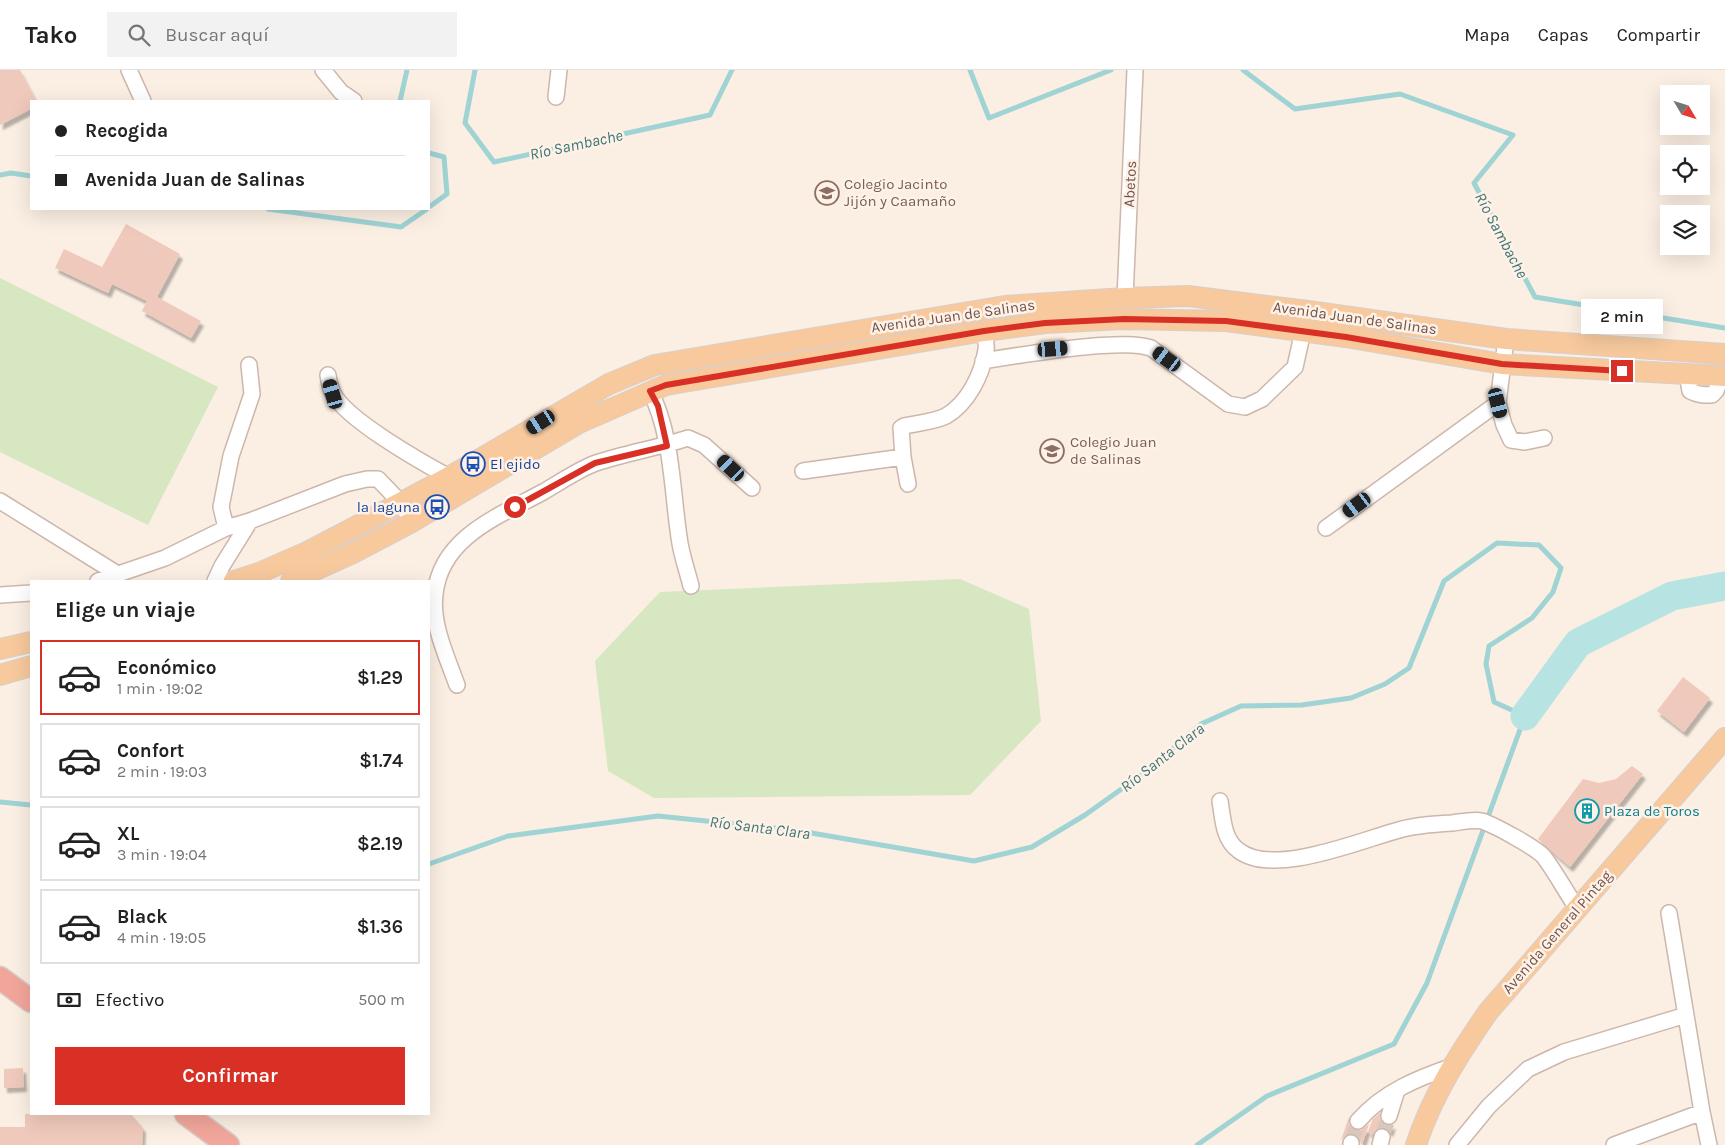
<!DOCTYPE html>
<html lang="es">
<head>
<meta charset="utf-8">
<style>
  :root { --surface:#fff; --page:#f2f2f2; --text:#222; --muted:#767676; --line:#e0e0e0; --accent:#d93025 }
  body { margin:0; font-family:Karla,sans-serif; background:var(--page); color:var(--text); height:100vh; display:flex; flex-direction:column; font-size:19px; white-space:nowrap }
  * { box-sizing:border-box; margin:0 }
  p { font-size:16px; color:var(--muted) }
  .icon { flex:none; width:28px; height:28px; fill:none; stroke:currentColor; stroke-width:2; stroke-linecap:round; stroke-linejoin:round }
  .map { position:relative; flex:1; overflow:hidden }
  .sheet { position:absolute; left:30px; top:510px; width:400px; height:535px; display:flex; flex-direction:column; background:var(--surface); border-radius:0px; box-shadow:0 5px 20px #0002 }
  .sheet>* { flex:none }
  .hud { position:absolute; left:30px; top:30px; width:400px; height:110px; border-radius:0px; box-shadow:0 5px 20px #0002; display:grid; align-content:center; height:110px; padding:0 25px; background:var(--surface) }
  .needle { width:32px; rotate:128deg }
  .tools { position:absolute; left:1660px; top:15px; display:grid; gap:10px }
  .tools a { display:grid; place-items:center; width:50px; height:50px; border-radius:0px; background:var(--surface); box-shadow:0 5px 20px #0002; font-size:25px }
  .end { position:absolute; width:22px; height:22px; margin:-11px; border:6px solid #d93025; background:#fff; box-shadow:0 0 0 2px #fff }
  .from { border-radius:50% }
  .bubble { position:absolute; height:35px; border-radius:0px; background:var(--surface); box-shadow:0 5px 20px #0002; font-size:16px; font-weight:600; line-height:35px; text-align:center }
  .car { position:absolute; width:15px; height:30px; margin:-15px -8px; border-radius:6px; box-shadow:0 0 4px 1px #0007; background:linear-gradient(#222 24%,#8ab4d8 0 40%,#222 0 76%,#8ab4d8 0 86%,#222 0) }
  .hud b { display:flex; align-items:center; gap:18px; height:48px; font-size:19px }
  .hud b+b { border-top:1px solid var(--line) }
  .hud i { width:12px; height:12px; background:var(--text) }
  ul { padding:0; list-style:none }
  li { display:flex; align-items:center; gap:15px; height:75px; margin:0 10px 8px; padding:0 15px; border:2px solid var(--line); border-radius:0px }
  li div { flex:1 }
  li b { display:block; font-size:19px }
  li em { font-style:normal; font-weight:600 }
  li.active { border-color:var(--accent) }
  li>.icon { width:45px; height:45px; stroke-width:1.5 }
  h2 { padding:0 25px; font-size:22px; line-height:60px }
  .pay { display:flex; align-items:center; gap:12px; height:55px; padding:0 25px; font-size:19px }
  .pay p { margin-inline-start:auto }
  .action { display:flex; gap:10px; margin-top:auto; padding:10px 25px }
  .action a { flex:1; height:58px; border-radius:0px; background:var(--accent); color:#fff; font-size:20px; font-weight:600; line-height:58px; text-align:center }
  header { display:flex; align-items:center; gap:30px; box-sizing:border-box; height:70px; padding:0 25px; background:var(--surface); border-bottom:1px solid var(--line) }
  header strong { font-size:24px }
  nav { display:flex; gap:28px; margin-inline-start:auto; font-size:18px }
  .search { width:350px; height:45px; background:var(--page); display:flex; align-items:center; gap:12px; box-sizing:border-box; padding:0 18px; border-radius:0px; color:var(--muted); font-size:19px }
  .map>svg:first-child { display:block }
</style>
</head>
<body>
<header>
<strong>Tako</strong>
<div class="search"><svg class="icon" aria-label="search" viewBox="0 0 24 24"><circle cx="10" cy="10" r="6"/><path d="M15 15l6 6"/></svg>Buscar aquí</div>
<nav><a>Mapa</a><a>Capas</a><a>Compartir</a></nav>
</header>
<div class="map">
<svg width="1725" height="1075" viewBox="0 0 1725 1075">
  <defs>
    <filter id="shadow"><feDropShadow dx="3" dy="5" stdDeviation="1" flood-color="#0004"/></filter>
  </defs>
  <rect width="100%" height="100%" fill="#fbeee2"/>
  <path fill="#d6e7c2" d="M0 208 218 317 148 455 0 382Z
    M960 509 1029 539 1041 651 970 725 654 728 608 701 595 591 660 522Z"/>
  <g fill="none" stroke-linecap="round" stroke-linejoin="round">
    <path stroke="#9fd3d4" stroke-width="5" d="M475 0 465 53 494 92 710 45 732 0
      M970 0 989 48 1111 0
      M1243 0 1295 39 1400 24 1513 65 1474 113 1535 227 1725 258
      M400 31 407 0
      M429 83 444 87 447 124 429 137
      M0 105 11 103 31 106
      M268 139 401 157 427 139
      M0 732 31 735
      M429 794 508 766 658 746 794 760 974 791 1032 777 1085 745 1151 698 1201 654 1241 636 1302 635 1351 628 1385 614 1409 598 1444 511 1497 473 1539 475 1561 498 1553 522 1532 548 1489 576 1486 594 1494 632 1525 646 1427 913 1394 974 1267 1026 1197 1075"/>
    <path stroke="#b8e3e3" stroke-width="29" d="M1525 646 1578 573 1672 526 1725 516"/>
  </g>
  <path fill="#efc9bb" filter="url(#shadow)" d="M0 0H20L36 31H31V39L0 55Z
    M126 154 180 184 157 227 201 251 191 268 142 241 147 231 112 214 108 223 55 198 64 179 102 197Z
    M1683 607 1710 628 1684 662 1657 641Z
    M1632 696 1643 704 1570 797 1538 769 1583 709 1599 713 1616 709Z
    M23 998 24 1017 4 1018V999Z
    M1380 1043V1049L1383 1053 1387 1055 1393 1054 1390 1062 1384 1058H1379L1373 1064 1368 1062 1373 1049Z
    M25 1044H131L143 1058 142 1075H0V1057H25Z
    M1349 1047V1054L1355 1060H1361L1369 1054 1362 1075 1359 1068 1355 1065H1347L1341 1070Z"/>
  <g fill="none" stroke-linecap="round" stroke-linejoin="round">
    <path stroke="#d8c7bc" stroke-width="15" stroke-dasharray="15 8" stroke-linecap="butt" d="M1382 1067 1389 1046
      M1351 1073 1358 1051"/>
    <g stroke="#cdb7ac" stroke-width="18">
      <path id="minor" d="M129 0 143 31
        M323 0 341 22 354 31
        M556 27 559 0
        M1125 228 1135 0
        M1506 269 1498 333 1504 355 1511 370 1525 372 1544 368
        M983 291C1020 285 1056 279 1094 276 1113 275 1133 273 1151 278L1228 334 1245 337 1262 329 1295 297 1303 261
        M1687 304 1690 321C1697 325 1704 325 1712 325L1716 321 1721 306
        M328 305C329 311 330 318 333 323 345 349 423 393 449 407
        M650 321C672 363 672 420 679 467 681 484 687 500 691 516
        M803 401 903 387
        M908 414 903 387 901 358 904 356C917 353 934 352 946 346 968 333 982 305 986 280 987 274 985 267 984 261
        M0 431 119 505
        M226 458 221 437 231 386 252 324 249 295
        M1326 458 1498 333
        M98 511 165 488 226 458 250 451 345 414 367 409H378L401 433 404 440
        M215 511 222 496 250 451
        M0 525 31 523
        M457 615C447 587 431 554 435 524 441 467 499 446 543 422 559 413 579 399 596 393 626 383 658 378 688 368L704 375 752 418
        M1220 731C1223 748 1223 769 1238 780 1272 808 1361 770 1399 760 1416 755 1434 754 1452 753 1461 752 1473 749 1482 751 1494 755 1537 778 1544 787 1556 803 1566 822 1577 838
        M1669 843 1702 1042 1709 1075
        M1389 1046 1397 1020
        M1358 1051C1383 1022 1418 1008 1453 996
        M1351 1073V1075
        M1380 1075 1382 1067
        M1457 1075 1489 1036 1528 999 1564 982 1686 945
        M1614 1075 1702 1042"/>
    </g>
    <g stroke="#d7cfcc" stroke-width="22">
      <path id="major" d="M234 511 259 503 307 482 355 457 449 407 609 314 655 295 1005 236 1125 228 1188 226 1308 241 1506 269 1725 284
        M291 511 353 483 410 453 579 353 666 315 984 261 1045 253 1124 249 1226 251 1346 267 1502 294 1725 306
        M0 579 31 572
        M0 605 31 596
        M1416 1075C1432 1026 1459 984 1488 942L1725 668"/>
    </g>
    <g stroke="#d7cfcc" stroke-width="25">
      <path id="highway" d="M0 908 31 931
        M186 1044 228 1075"/>
    </g>
    <use href="#minor" stroke="#fff" stroke-width="15"/>
    <use href="#major" stroke="#f7c99d" stroke-width="20"/>
    <use href="#highway" stroke="#f2a69b" stroke-width="22"/>
  </g>
  <g fill="none" stroke-linecap="round" stroke-linejoin="round">
    <path stroke="#d93025" stroke-width="6" d="M515 437 595 393 667 376 658 336 650 321 666 315 984 261 1045 253 1124 249 1226 251 1346 267 1502 294 1622 301"/>
  </g>
  <defs>
    <g id="school-ring" transform="scale(1.25)"><circle r="9.5" fill="#fef2e8" stroke="#8d6e63" stroke-width="1.5"/><path d="M0-5L7-2L0 1L-7-2ZM-4 1L0 2.5L4 1V4Q0 6-4 4Z" fill="#8d6e63"/></g>
    <g id="bus-ring" transform="scale(1.25)"><circle r="9.5" fill="#fef2e8" stroke="#1a4fb4" stroke-width="1.5"/><path d="M-5-6H5V4H4V6H2V4H-2V6H-4V4H-5ZM-3.5-4V0h7V-4ZM-3.5 1.2v1.5H-2V1.2ZM2 1.2v1.5H3.5V1.2Z" fill="#1a4fb4"/></g>
    <g id="building-ring" transform="scale(1.25)"><circle r="9.5" fill="#fef2e8" stroke="#0f9aa8" stroke-width="1.5"/><path d="M-4-6H4V6H1V3H-1V6H-4ZM-2.5-4.3h1.7v1.8h-1.7ZM.8-4.3h1.7v1.8H.8ZM-2.5-1h1.7V.8h-1.7ZM.8-1h1.7V.8H.8Z" fill="#0f9aa8"/></g>
  </defs>
  <g fill-rule="evenodd">
    <use href="#school-ring" x="827" y="123"/>
    <use href="#school-ring" x="1052" y="381"/>
    <use href="#bus-ring" x="473" y="394"/>
    <use href="#bus-ring" x="437" y="437"/>
    <use href="#building-ring" x="1587" y="741"/>
  </g>
  <g text-anchor="middle" stroke-width="5" stroke-linejoin="round" paint-order="stroke">
    <g font-size="15" fill="#785e54" stroke="#fef2e8" text-anchor="start">
      <text x="844" y="119">Colegio Jacinto<tspan x="844" dy="17">Jijón y Caamaño</tspan></text>
      <text x="1070" y="377">Colegio Juan<tspan x="1070" dy="17">de Salinas</tspan></text>
    </g>
    <g font-size="15" fill="#71534a" stroke="#fef2e8">
      <text transform="translate(1130 114) rotate(-87)" y="5">Abetos</text>
      <text transform="translate(953 246) rotate(-8)" y="5">Avenida Juan de Salinas</text>
      <text transform="translate(1355 248) rotate(8)" y="5">Avenida Juan de Salinas</text>
      <text transform="translate(1557 862) rotate(-49)" y="5">Avenida General Pintag</text>
    </g>
    <g font-size="15" fill="#164399" stroke="#fef2e8" text-anchor="start">
      <text x="490" y="399">El ejido</text>
      <text x="420" y="442" text-anchor="end">la laguna</text>
    </g>
    <g font-size="15" fill="#0d838f" stroke="#fef2e8" text-anchor="start">
      <text x="1604" y="746">Plaza de Toros</text>
    </g>
    <g font-size="16" font-style="italic" fill="#3f7576" stroke="#fef2e8">
      <text transform="translate(576 74) rotate(-12)" y="6">Río Sambache</text>
      <text transform="translate(1502 165) rotate(62)" y="6">Río Sambache</text>
      <text transform="translate(1162 687) rotate(-38)" y="6">Río Santa Clara</text>
      <text transform="translate(760 757) rotate(7)" y="6">Río Santa Clara</text>
    </g>
  </g>
</svg>
<div class="tools">
<a><svg class="needle" viewBox="-14 -14 28 28"><path d="M0-13l5 13h-10z" fill="#e53935"/><path d="M0 13l5-13h-10z" fill="#767676"/></svg></a>
<a><svg class="icon" aria-label="locate" viewBox="0 0 24 24"><circle cx="12" cy="12" r="6"/><path d="M12 2v4M12 18v4M2 12h4M18 12h4"/></svg></a>
<a><svg class="icon" aria-label="layers" viewBox="0 0 24 24"><path d="M12 4l9 5-9 5-9-5zM3 14l9 5 9-5"/></svg></a>
</div>
<i class="end from" style="left:515px;top:437px"></i>
<i class="end" style="left:1622px;top:301px"></i>
<div class="bubble" style="left:1581px;top:229px;width:82px">2 min</div>
<i class="car" style="left:1053px;top:279px;rotate:86deg"></i>
<i class="car" style="left:1167px;top:289px;rotate:306deg"></i>
<i class="car" style="left:333px;top:324px;rotate:344deg"></i>
<i class="car" style="left:1498px;top:333px;rotate:166deg"></i>
<i class="car" style="left:541px;top:352px;rotate:238deg"></i>
<i class="car" style="left:731px;top:398px;rotate:313deg"></i>
<i class="car" style="left:1357px;top:435px;rotate:234deg"></i>
<div class="hud">
<b><i class="from"></i>Recogida</b>
<b><i></i>Avenida Juan de Salinas</b>
</div>
<section class="sheet">
<h2>Elige un viaje</h2>
<ul>
<li class="active"><svg class="icon" aria-label="car" viewBox="0 0 24 24"><path d="M5 17H2v-5l4-1 3-4h7l3 4 3 1v5h-3M9 17h6M6 11h13"/><circle cx="7" cy="17" r="2"/><circle cx="17" cy="17" r="2"/></svg><div><b>Económico</b><p>1 min · 19:02</p></div><em>$1.29</em></li>
<li><svg class="icon" aria-label="car" viewBox="0 0 24 24"><path d="M5 17H2v-5l4-1 3-4h7l3 4 3 1v5h-3M9 17h6M6 11h13"/><circle cx="7" cy="17" r="2"/><circle cx="17" cy="17" r="2"/></svg><div><b>Confort</b><p>2 min · 19:03</p></div><em>$1.74</em></li>
<li><svg class="icon" aria-label="car" viewBox="0 0 24 24"><path d="M5 17H2v-5l4-1 3-4h7l3 4 3 1v5h-3M9 17h6M6 11h13"/><circle cx="7" cy="17" r="2"/><circle cx="17" cy="17" r="2"/></svg><div><b>XL</b><p>3 min · 19:04</p></div><em>$2.19</em></li>
<li><svg class="icon" aria-label="car" viewBox="0 0 24 24"><path d="M5 17H2v-5l4-1 3-4h7l3 4 3 1v5h-3M9 17h6M6 11h13"/><circle cx="7" cy="17" r="2"/><circle cx="17" cy="17" r="2"/></svg><div><b>Black</b><p>4 min · 19:05</p></div><em>$1.36</em></li>
</ul>
<div class="pay"><svg class="icon" aria-label="cash" viewBox="0 0 24 24"><path d="M3 7h18v10H3z"/><circle cx="12" cy="12" r="2"/></svg>Efectivo<p>500 m</p></div>
<div class="action"><a>Confirmar</a></div>
</section>
</div>
</body>
</html>
